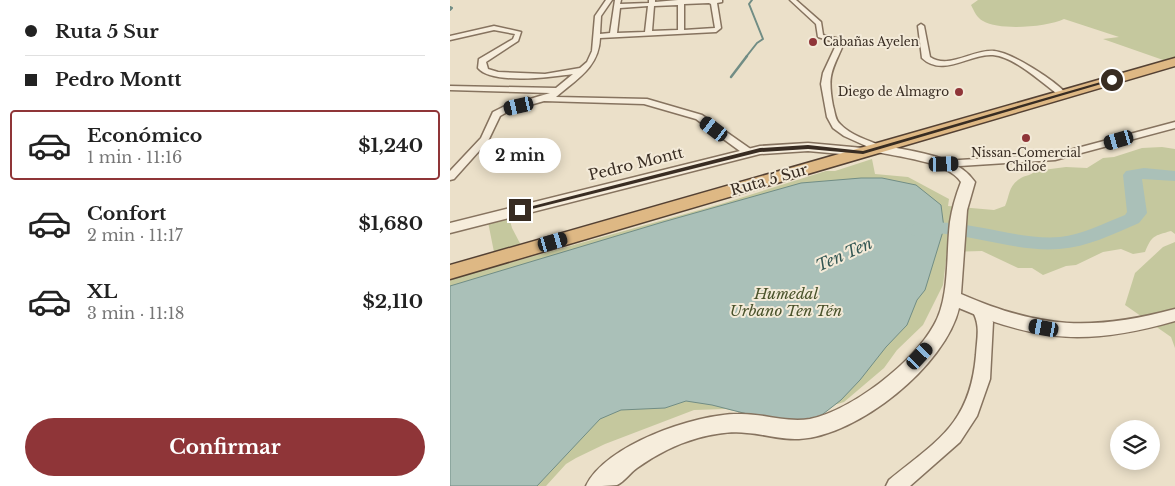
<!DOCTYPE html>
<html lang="es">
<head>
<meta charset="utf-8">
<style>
  :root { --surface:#fff; --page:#f2f2f2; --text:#222; --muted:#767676; --line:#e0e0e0; --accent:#8f3538 }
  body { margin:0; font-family:"Libre Baskerville",serif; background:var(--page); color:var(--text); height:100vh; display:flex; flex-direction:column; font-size:19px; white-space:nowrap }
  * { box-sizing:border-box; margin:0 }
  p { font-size:16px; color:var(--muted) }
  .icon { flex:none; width:28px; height:28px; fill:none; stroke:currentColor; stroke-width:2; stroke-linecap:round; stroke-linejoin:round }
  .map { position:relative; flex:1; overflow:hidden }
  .drawer { display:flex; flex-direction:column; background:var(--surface); width:450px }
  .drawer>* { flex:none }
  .banner { display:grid; align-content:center; height:110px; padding:0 25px; background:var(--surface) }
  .controls { position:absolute; left:660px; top:420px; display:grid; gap:10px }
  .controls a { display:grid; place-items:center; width:50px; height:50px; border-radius:50%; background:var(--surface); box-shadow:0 2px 12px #0003; font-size:25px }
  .end { position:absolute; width:22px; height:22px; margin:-11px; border:6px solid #382c22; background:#fff; box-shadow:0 0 0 2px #fff }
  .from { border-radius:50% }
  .bubble { position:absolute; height:35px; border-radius:18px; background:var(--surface); box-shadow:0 2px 12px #0003; font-size:16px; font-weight:800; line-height:35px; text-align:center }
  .car { position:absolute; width:15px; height:30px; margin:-15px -8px; border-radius:6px; box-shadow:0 0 4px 1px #0007; background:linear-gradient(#222 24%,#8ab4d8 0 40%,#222 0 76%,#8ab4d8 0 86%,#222 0) }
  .banner b { display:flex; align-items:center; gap:18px; height:48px; font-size:19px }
  .banner b+b { border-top:1px solid var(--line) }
  .banner i { width:12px; height:12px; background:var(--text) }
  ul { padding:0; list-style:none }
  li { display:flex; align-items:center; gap:15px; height:70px; margin:0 10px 8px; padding:0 15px; border:2px solid transparent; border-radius:5px }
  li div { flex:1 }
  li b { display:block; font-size:19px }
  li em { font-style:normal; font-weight:800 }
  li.current { border-color:var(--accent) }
  li>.icon { width:45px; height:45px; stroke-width:1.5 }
  .cta { display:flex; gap:10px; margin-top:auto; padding:10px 25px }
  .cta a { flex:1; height:58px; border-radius:30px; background:var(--accent); color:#fff; font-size:20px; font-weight:800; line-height:58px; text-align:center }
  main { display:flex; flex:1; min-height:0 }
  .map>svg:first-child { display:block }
</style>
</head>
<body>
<main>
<section class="drawer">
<div class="banner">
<b><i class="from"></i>Ruta 5 Sur</b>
<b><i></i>Pedro Montt</b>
</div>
<ul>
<li class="current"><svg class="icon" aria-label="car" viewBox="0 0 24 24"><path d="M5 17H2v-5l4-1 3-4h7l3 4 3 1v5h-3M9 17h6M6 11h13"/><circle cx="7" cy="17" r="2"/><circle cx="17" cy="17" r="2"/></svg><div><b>Económico</b><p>1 min · 11:16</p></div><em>$1,240</em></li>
<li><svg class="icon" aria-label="car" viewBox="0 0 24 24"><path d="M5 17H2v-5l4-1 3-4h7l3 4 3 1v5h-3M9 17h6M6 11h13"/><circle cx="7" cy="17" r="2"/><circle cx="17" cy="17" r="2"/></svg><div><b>Confort</b><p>2 min · 11:17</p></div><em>$1,680</em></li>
<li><svg class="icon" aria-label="car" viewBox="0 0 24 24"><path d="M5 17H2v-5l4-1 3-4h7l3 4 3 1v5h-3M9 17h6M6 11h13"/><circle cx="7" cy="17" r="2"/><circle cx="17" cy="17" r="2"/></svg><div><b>XL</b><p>3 min · 11:18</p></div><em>$2,110</em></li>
</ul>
<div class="cta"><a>Confirmar</a></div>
</section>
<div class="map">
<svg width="725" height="486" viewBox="0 0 725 486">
  <rect width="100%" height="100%" fill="#ebe0c9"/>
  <path fill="#c5c89e" d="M528 0H725V58L716 61 653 39 669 37 614 19C597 27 550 31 533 21 527 18 524 11 521 5Z
    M712 147 725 149V234L721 231C704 236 702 235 695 252L683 254 671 249 653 252 626 265 616 266 593 275 582 268H568L532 251 497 252 493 285 473 325 447 350 434 368 394 402 384 405 373 414 325 421 276 409 244 410 155 444 126 458 116 464 96 486H0V281L5 278 271 204 376 171H385L422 159 425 174 458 177 499 199 498 206 544 210 555 206C560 195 558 186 571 178 576 175 581 176 585 171L616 167 637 168 653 158 664 157 692 148Z
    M59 217 62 228 73 249 45 257 38 222Z
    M725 242V348L721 337 675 305 685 273 713 247Z"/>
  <path fill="#aac0b8" stroke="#718d85" d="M411 178H432L466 185 491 205 494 228 475 290 467 300 457 325 436 347 410 380 391 400 373 414 359 422 325 421 262 405 236 401 215 408 171 410 150 419 87 486H0V286L213 222 351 183Z"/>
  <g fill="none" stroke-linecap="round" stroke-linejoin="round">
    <path stroke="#718d85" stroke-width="2" d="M0 7 2 8 0 10
      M296 57 307 43 313 39 299 4 302 0"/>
    <path stroke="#718d85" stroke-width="2.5" d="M281 77 297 56"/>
    <path fill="#aac0b8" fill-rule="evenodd" d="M694 168 725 171V181L692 179 697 213 689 223C663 234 638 247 609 249 572 252 533 238 496 234 483 233 470 238 458 234L455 230 458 226C509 213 559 241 610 237 632 235 654 223 675 215L677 212 673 175 676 171Z"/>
    <g stroke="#86735f" stroke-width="3">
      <path id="minor" d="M156 0H162L151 16 150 34 160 33 165 0H171L170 4 199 3V0H205V2L228 0H272V2L267 3 271 28 266 32 150 38C149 67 127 79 106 97L197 99 252 115 302 150V154H294L246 119 194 104 94 101 59 111 50 116 38 141 4 179 0 180V171L31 138 43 112 53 107 100 93 0 90V86L106 88 123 74C103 77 42 85 28 68L29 59 63 39 65 34 44 30 0 40V36L44 26 71 32 68 41 36 62 38 69 48 72 95 74 130 68 137 62 142 51 145 16ZM259 3 261 4 265 28 234 30V4ZM228 5V30L202 31 204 6ZM198 6 195 32 167 33 170 8Z
        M340 0H346L371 22 373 35 390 39 394 43C382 71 377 74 383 106 385 112 385 120 390 124 400 135 418 140 431 146V150H425L394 136 383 128 377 117 371 84 373 73 387 43 368 37 366 24Z
        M471 24 474 26 480 57C499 70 523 49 544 51 563 53 604 80 617 94L610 96C592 83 565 57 543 55 520 53 493 78 472 58L468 26Z
        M725 122V128L605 160 494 167 489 164 494 161 605 154Z
        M529 305 534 307 543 322 540 379 527 416 510 442 460 486H436L439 480C488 440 520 424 526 355 527 337 531 326 522 310L524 307Z"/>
    </g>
    <g stroke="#86735f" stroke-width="3">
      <path id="tertiary" d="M358 143 413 148 419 152 413 156 358 151 310 154 0 233V223L310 146Z
        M428 144C459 152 505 153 525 182L517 210 511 294C591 329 642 331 725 309V321C641 345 590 343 509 308 496 365 408 436 349 439 331 440 314 434 297 433 281 431 263 434 248 438 226 444 205 455 187 468 180 473 174 482 167 485 160 486 144 486 136 486 155 445 245 414 288 414 312 413 335 423 360 419 402 410 463 363 484 325 500 298 496 254 500 222 502 208 506 195 511 182 498 161 446 157 423 151L422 148Z"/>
    </g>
    <g stroke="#544133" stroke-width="3">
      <path id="trunk" d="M725 58V66L0 279V265Z"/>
    </g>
    <use href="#minor" fill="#f6eddc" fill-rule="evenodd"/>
    <use href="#tertiary" fill="#f6eddc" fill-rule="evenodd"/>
    <use href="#trunk" fill="#deb884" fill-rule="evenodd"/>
  </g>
  <path fill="#382c22" d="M661 79 665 80 413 154 358 149 310 152 70 212 67 210 310 148 358 145 413 151Z"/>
  <g fill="#8f3538" stroke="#f3ead8" stroke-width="2">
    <circle cx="363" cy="42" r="5"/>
    <circle cx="509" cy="92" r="5"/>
    <circle cx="576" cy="138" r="5"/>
  </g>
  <g text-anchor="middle" stroke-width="4" stroke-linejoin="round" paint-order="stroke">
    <g font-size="12" fill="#382c22" stroke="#f3ead8" text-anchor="start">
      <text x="373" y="46">Cabañas Ayelen</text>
      <text x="499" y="96" text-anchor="end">Diego de Almagro</text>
      <text x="576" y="157" text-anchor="middle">Nissan-Comercial<tspan x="576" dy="14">Chiloé</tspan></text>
    </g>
    <g font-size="15" fill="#382c22" stroke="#f3ead8">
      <text transform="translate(186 164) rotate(-14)" y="5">Pedro Montt</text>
      <text transform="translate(319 180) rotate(-16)" y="5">Ruta 5 Sur</text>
    </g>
    <g font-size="15" font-style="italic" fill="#49522a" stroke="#f3ead8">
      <text x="336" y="299">Humedal<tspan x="336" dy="17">Urbano Ten Tén</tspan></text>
    </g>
    <g font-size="16" font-style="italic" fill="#325652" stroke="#f3ead8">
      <text transform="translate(394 254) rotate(-24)" y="6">Ten Ten</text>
    </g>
  </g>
</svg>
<div class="controls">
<a><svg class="icon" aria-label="layers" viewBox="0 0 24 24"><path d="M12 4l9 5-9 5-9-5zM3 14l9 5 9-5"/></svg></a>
</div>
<i class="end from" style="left:662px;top:80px"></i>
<i class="end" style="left:70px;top:210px"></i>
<div class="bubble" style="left:29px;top:138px;width:82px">2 min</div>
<i class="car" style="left:69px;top:106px;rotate:257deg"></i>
<i class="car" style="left:264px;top:129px;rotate:307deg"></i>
<i class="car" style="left:669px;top:140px;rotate:254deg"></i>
<i class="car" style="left:494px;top:164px;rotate:88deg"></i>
<i class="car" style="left:103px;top:242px;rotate:74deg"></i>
<i class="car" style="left:594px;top:328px;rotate:280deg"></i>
<i class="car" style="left:470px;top:356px;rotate:43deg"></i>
</div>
</main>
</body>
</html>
